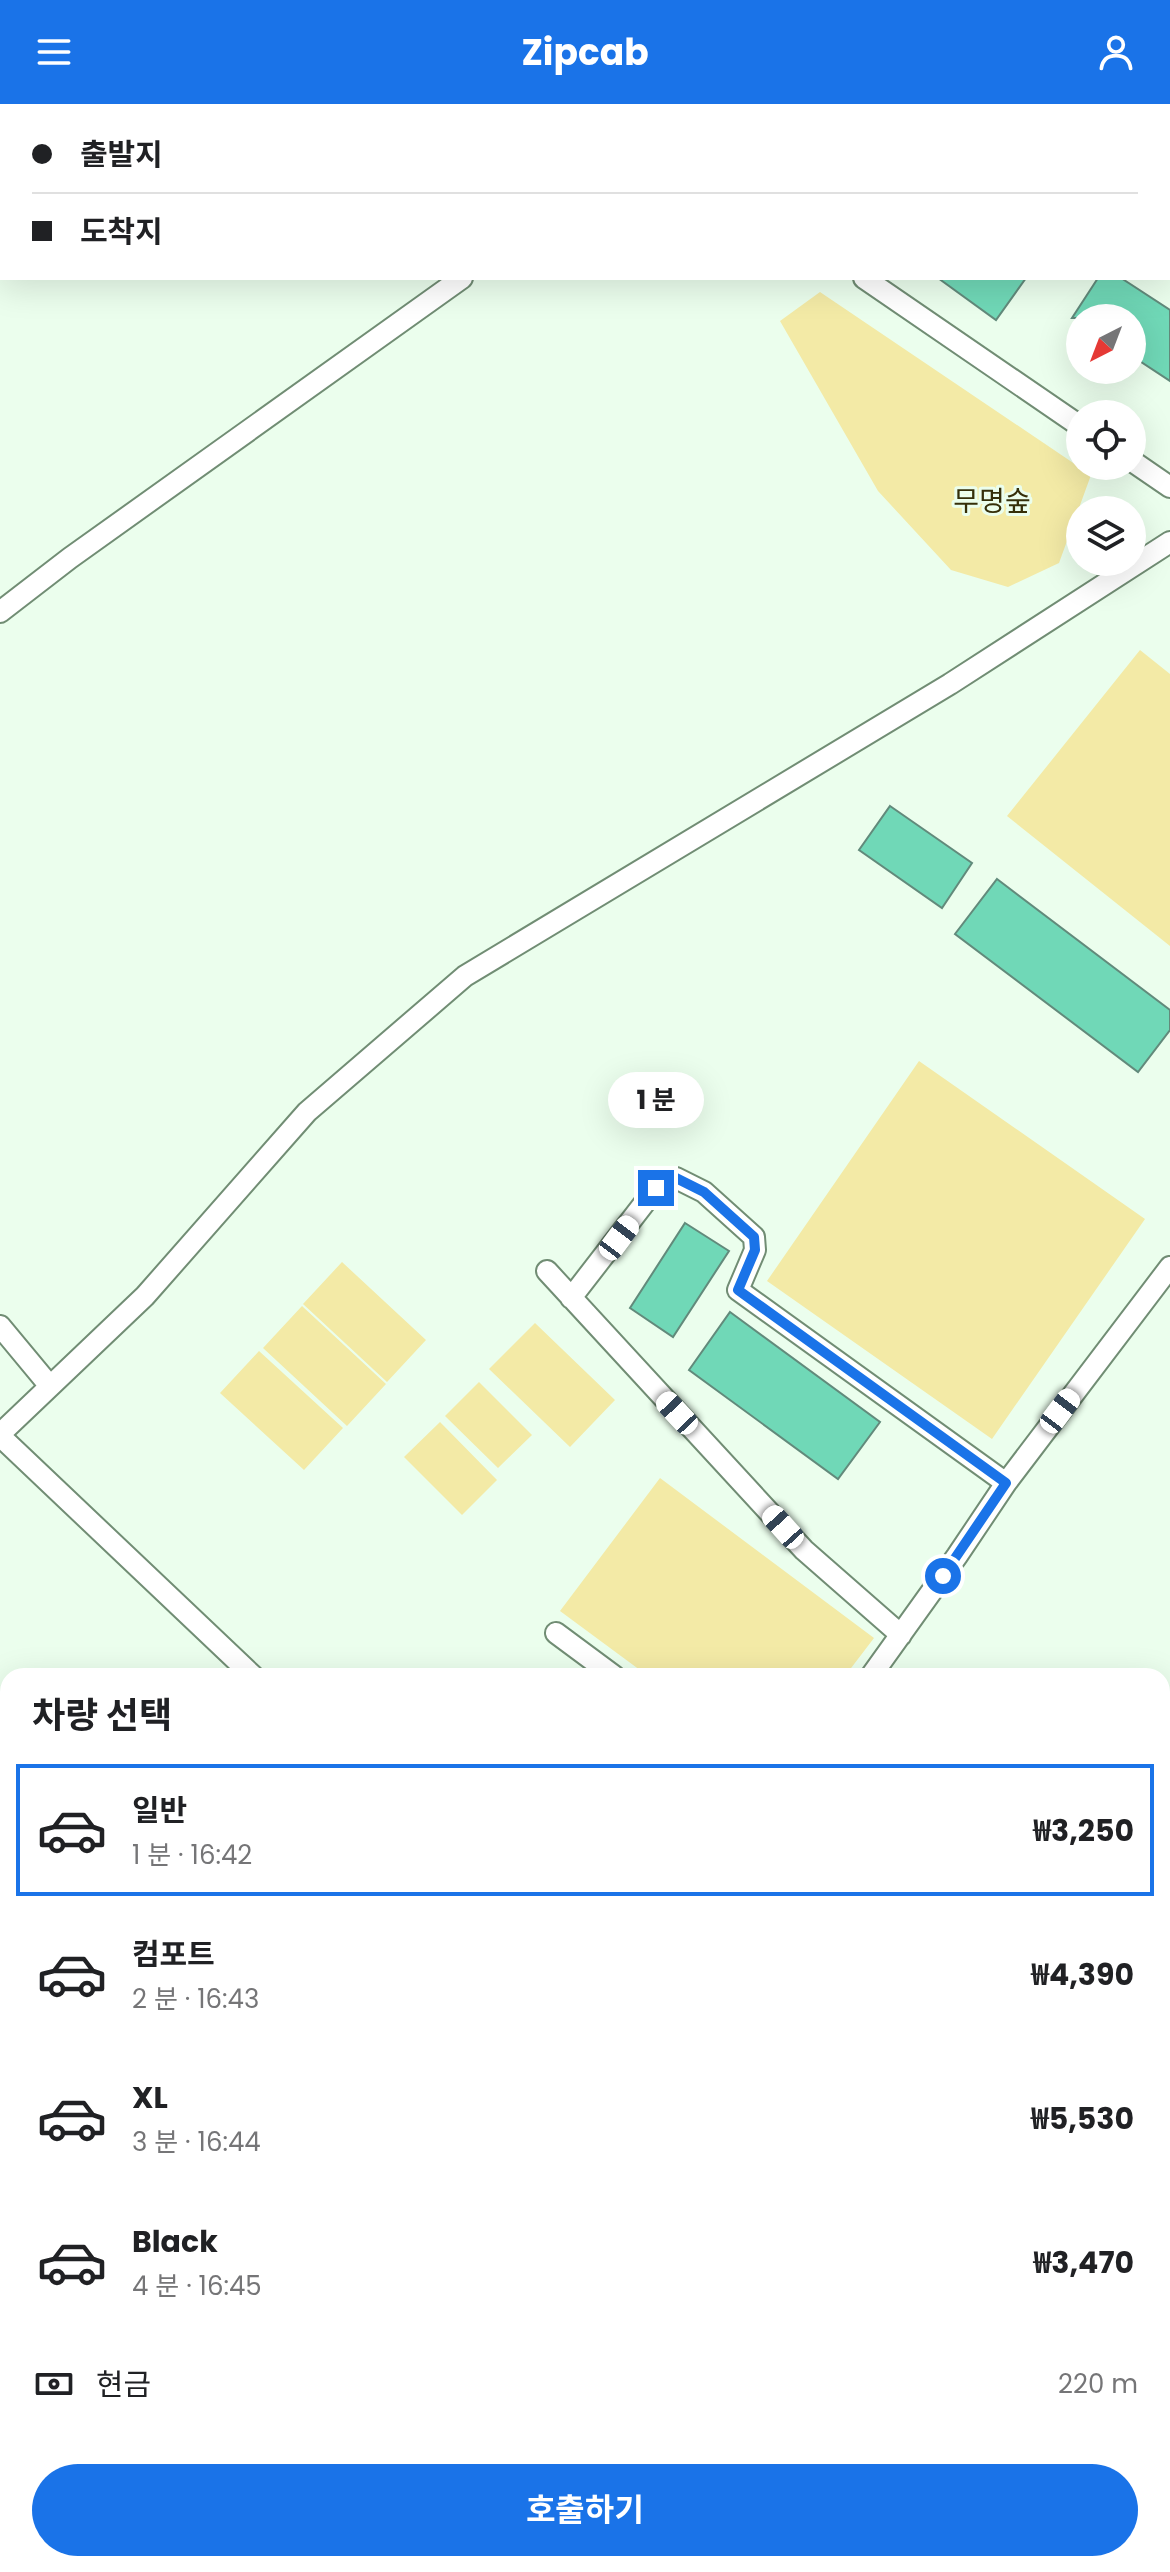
<!DOCTYPE html>
<html lang="ko">
<head>
<meta charset="utf-8">
<style>
  :root { --surface:#fff; --page:#f6f6f6; --text:#202124; --muted:#757577; --line:#e0e0e0; --accent:#1a73e8 }
  body { margin:0; font-family:Poppins,"Noto Sans KR",sans-serif; background:var(--page); color:var(--text); height:100vh; display:flex; flex-direction:column; font-size:30px; white-space:nowrap }
  * { box-sizing:border-box; margin:0 }
  p { font-size:26px; color:var(--muted) }
  .icon { flex:none; width:44px; height:44px; fill:none; stroke:currentColor; stroke-width:2; stroke-linecap:round; stroke-linejoin:round }
  .map { position:relative; flex:1; overflow:hidden }
  .side { position:absolute; left:0px; top:1564px; width:1170px; height:904px; display:flex; flex-direction:column; background:var(--surface); border-radius:24px 24px 0 0; box-shadow:0 8px 32px #0002 }
  .side>* { flex:none }
  .hud { position:absolute; left:0px; top:0px; width:1170px; height:176px; box-shadow:0 8px 32px #0002; display:grid; align-content:center; height:176px; padding:0 32px; background:var(--surface) }
  .needle { width:52px; rotate:222deg }
  .tools { position:absolute; left:1066px; top:200px; display:grid; gap:16px }
  .tools a { display:grid; place-items:center; width:80px; height:80px; border-radius:50%; background:var(--surface); box-shadow:0 8px 32px #0002; font-size:40px }
  .end { position:absolute; width:36px; height:36px; margin:-18px; border:10px solid #1a73e8; background:#fff; box-shadow:0 0 0 4px #fff }
  .from { border-radius:50% }
  .bubble { position:absolute; height:56px; border-radius:28px; background:var(--surface); box-shadow:0 8px 32px #0002; font-size:26px; font-weight:700; line-height:56px; text-align:center }
  .car { position:absolute; width:24px; height:48px; margin:-24px -12px; border-radius:10px; box-shadow:0 0 6px 2px #0007; background:linear-gradient(#fff 24%,#345 0 40%,#fff 0 76%,#345 0 86%,#fff 0) }
  .hud b { display:flex; align-items:center; gap:28px; height:76px; font-size:30px }
  .hud b+b { border-top:2px solid var(--line) }
  .hud i { width:20px; height:20px; background:var(--text) }
  ul { padding:0; list-style:none }
  li { display:flex; align-items:center; gap:24px; height:132px; margin:0 16px 12px; padding:0 16px; border:4px solid transparent; border-radius:0px }
  li div { flex:1 }
  li b { display:block; font-size:30px }
  li em { font-style:normal; font-weight:700 }
  li.active { border-color:var(--accent) }
  li>.icon { width:72px; height:72px; stroke-width:1.5 }
  h2 { padding:0 32px; font-size:36px; line-height:96px }
  .pay { display:flex; align-items:center; gap:20px; height:88px; padding:0 32px; font-size:30px }
  .pay p { margin-inline-start:auto }
  .cta { display:flex; gap:16px; margin-top:auto; padding:16px 32px }
  .cta a { flex:1; height:92px; border-radius:48px; background:var(--accent); color:#fff; font-size:32px; font-weight:700; line-height:92px; text-align:center }
  header { display:flex; justify-content:space-between; align-items:center; height:104px; padding:0 32px; background:var(--accent); color:#fff; font-size:36px; font-weight:700 }
  .map>svg:first-child { display:block }
</style>
</head>
<body>
<header><svg class="icon" aria-label="menu" viewBox="0 0 24 24"><path d="M4 6h16M4 12h16M4 18h16"/></svg>Zipcab<svg class="icon" aria-label="person" viewBox="0 0 24 24"><circle cx="12" cy="8" r="4"/><path d="M4 21q1-7 8-7t8 7"/></svg></header>
<div class="map">
<svg width="1170" height="2468" viewBox="0 0 1170 2468">
  <rect width="100%" height="100%" fill="#ebfeed"/>
  <path fill="#f3eaa6" d="M984 0H1157L987 2Z
    M820 188 1091 371 1059 459 1008 483 951 466 878 387 780 217Z
    M1140 546 1170 570V842L1007 712Z
    M919 957 1145 1115 992 1335 767 1177Z
    M342 1158 426 1236 387 1278 303 1200Z
    M302 1202 386 1280 347 1322 263 1244Z
    M535 1219 615 1296 570 1343 489 1265Z
    M259 1247 343 1324 304 1366 220 1289Z
    M479 1278 532 1331 498 1364 445 1312Z
    M440 1318 497 1376 462 1411 404 1353Z
    M660 1374 874 1534 845 1572H648L560 1507Z
    M0 2188 8 2194V2460H152L146 2468H0Z"/>
  <path fill="#4ecbc9" d="M8 1714V1931L0 1927V1723Z
    M894 2460H961L960 2468H888Z"/>
  <path fill="#70d8b7" stroke="#628a7b" stroke-width="2" d="M938 174H1026L996 216Z
    M1098 174H1121L1170 206V277L1132 252V214H1072Z
    M890 702 972 759 942 804 859 746Z
    M997 775 1170 906V926L1138 968 955 830Z
    M685 1119 729 1147 673 1233 630 1204Z
    M730 1208 880 1318 838 1375 689 1266Z"/>
  <g fill="none" stroke-linecap="round" stroke-linejoin="round">
    <g stroke="#718d74" stroke-width="24">
      <path id="minor" d="M346 0 347 2
        M646 0 648 2
        M723 0 725 2
        M937 0 940 2
        M704 2 707 0
        M864 174 1080 322
        M1132 357 1170 383
        M0 508 70 454 462 174
        M547 1167 804 1446 901 1531
        M571 1194 656 1084 676 1074 704 1088 754 1133 755 1146 738 1186 1006 1379
        M0 1222 49 1281
        M0 1330 145 1192 307 1008 465 872 950 580 1170 438
        M0 1332 253 1572
        M556 1529 614 1572
        M871 1572 957 1452 1006 1379 1170 1163
        M0 2096 8 2103
        M0 2190 8 2197
        M273 2460 283 2468
        M439 2460 449 2468
        M1138 2460 1148 2468
        M223 2468 228 2460
        M537 2468 542 2460
        M1080 2468 1082 2460"/>
    </g>
    <use href="#minor" stroke="#fff" stroke-width="20"/>
  </g>
  <g fill="none" stroke-linecap="round" stroke-linejoin="round">
    <path stroke="#1a73e8" stroke-width="10" d="M656 1084 676 1074 704 1088 754 1133 755 1146 738 1186 1006 1379 943 1472"/>
  </g>
  <g text-anchor="middle" stroke-width="6" stroke-linejoin="round" paint-order="stroke">
    <g font-size="28" fill="#352f09" stroke="#ebfeed">
      <text x="992" y="407">무명숲</text>
    </g>
  </g>
</svg>
<div class="tools">
<a><svg class="needle" viewBox="-14 -14 28 28"><path d="M0-13l5 13h-10z" fill="#e53935"/><path d="M0 13l5-13h-10z" fill="#757577"/></svg></a>
<a><svg class="icon" aria-label="locate" viewBox="0 0 24 24"><circle cx="12" cy="12" r="6"/><path d="M12 2v4M12 18v4M2 12h4M18 12h4"/></svg></a>
<a><svg class="icon" aria-label="layers" viewBox="0 0 24 24"><path d="M12 4l9 5-9 5-9-5zM3 14l9 5 9-5"/></svg></a>
</div>
<i class="end from" style="left:943px;top:1472px"></i>
<i class="end" style="left:656px;top:1084px"></i>
<div class="bubble" style="left:608px;top:968px;width:96px">1 분</div>
<i class="car" style="left:619px;top:1134px;rotate:37deg"></i>
<i class="car" style="left:1060px;top:1307px;rotate:37deg"></i>
<i class="car" style="left:677px;top:1309px;rotate:317deg"></i>
<i class="car" style="left:783px;top:1423px;rotate:318deg"></i>
<div class="hud">
<b><i class="from"></i>출발지</b>
<b><i></i>도착지</b>
</div>
<section class="side">
<h2>차량 선택</h2>
<ul>
<li class="active"><svg class="icon" aria-label="car" viewBox="0 0 24 24"><path d="M5 17H2v-5l4-1 3-4h7l3 4 3 1v5h-3M9 17h6M6 11h13"/><circle cx="7" cy="17" r="2"/><circle cx="17" cy="17" r="2"/></svg><div><b>일반</b><p>1 분 · 16:42</p></div><em>₩3,250</em></li>
<li><svg class="icon" aria-label="car" viewBox="0 0 24 24"><path d="M5 17H2v-5l4-1 3-4h7l3 4 3 1v5h-3M9 17h6M6 11h13"/><circle cx="7" cy="17" r="2"/><circle cx="17" cy="17" r="2"/></svg><div><b>컴포트</b><p>2 분 · 16:43</p></div><em>₩4,390</em></li>
<li><svg class="icon" aria-label="car" viewBox="0 0 24 24"><path d="M5 17H2v-5l4-1 3-4h7l3 4 3 1v5h-3M9 17h6M6 11h13"/><circle cx="7" cy="17" r="2"/><circle cx="17" cy="17" r="2"/></svg><div><b>XL</b><p>3 분 · 16:44</p></div><em>₩5,530</em></li>
<li><svg class="icon" aria-label="car" viewBox="0 0 24 24"><path d="M5 17H2v-5l4-1 3-4h7l3 4 3 1v5h-3M9 17h6M6 11h13"/><circle cx="7" cy="17" r="2"/><circle cx="17" cy="17" r="2"/></svg><div><b>Black</b><p>4 분 · 16:45</p></div><em>₩3,470</em></li>
</ul>
<div class="pay"><svg class="icon" aria-label="cash" viewBox="0 0 24 24"><path d="M3 7h18v10H3z"/><circle cx="12" cy="12" r="2"/></svg>현금<p>220 m</p></div>
<div class="cta"><a>호출하기</a></div>
</section>
</div>
</body>
</html>
